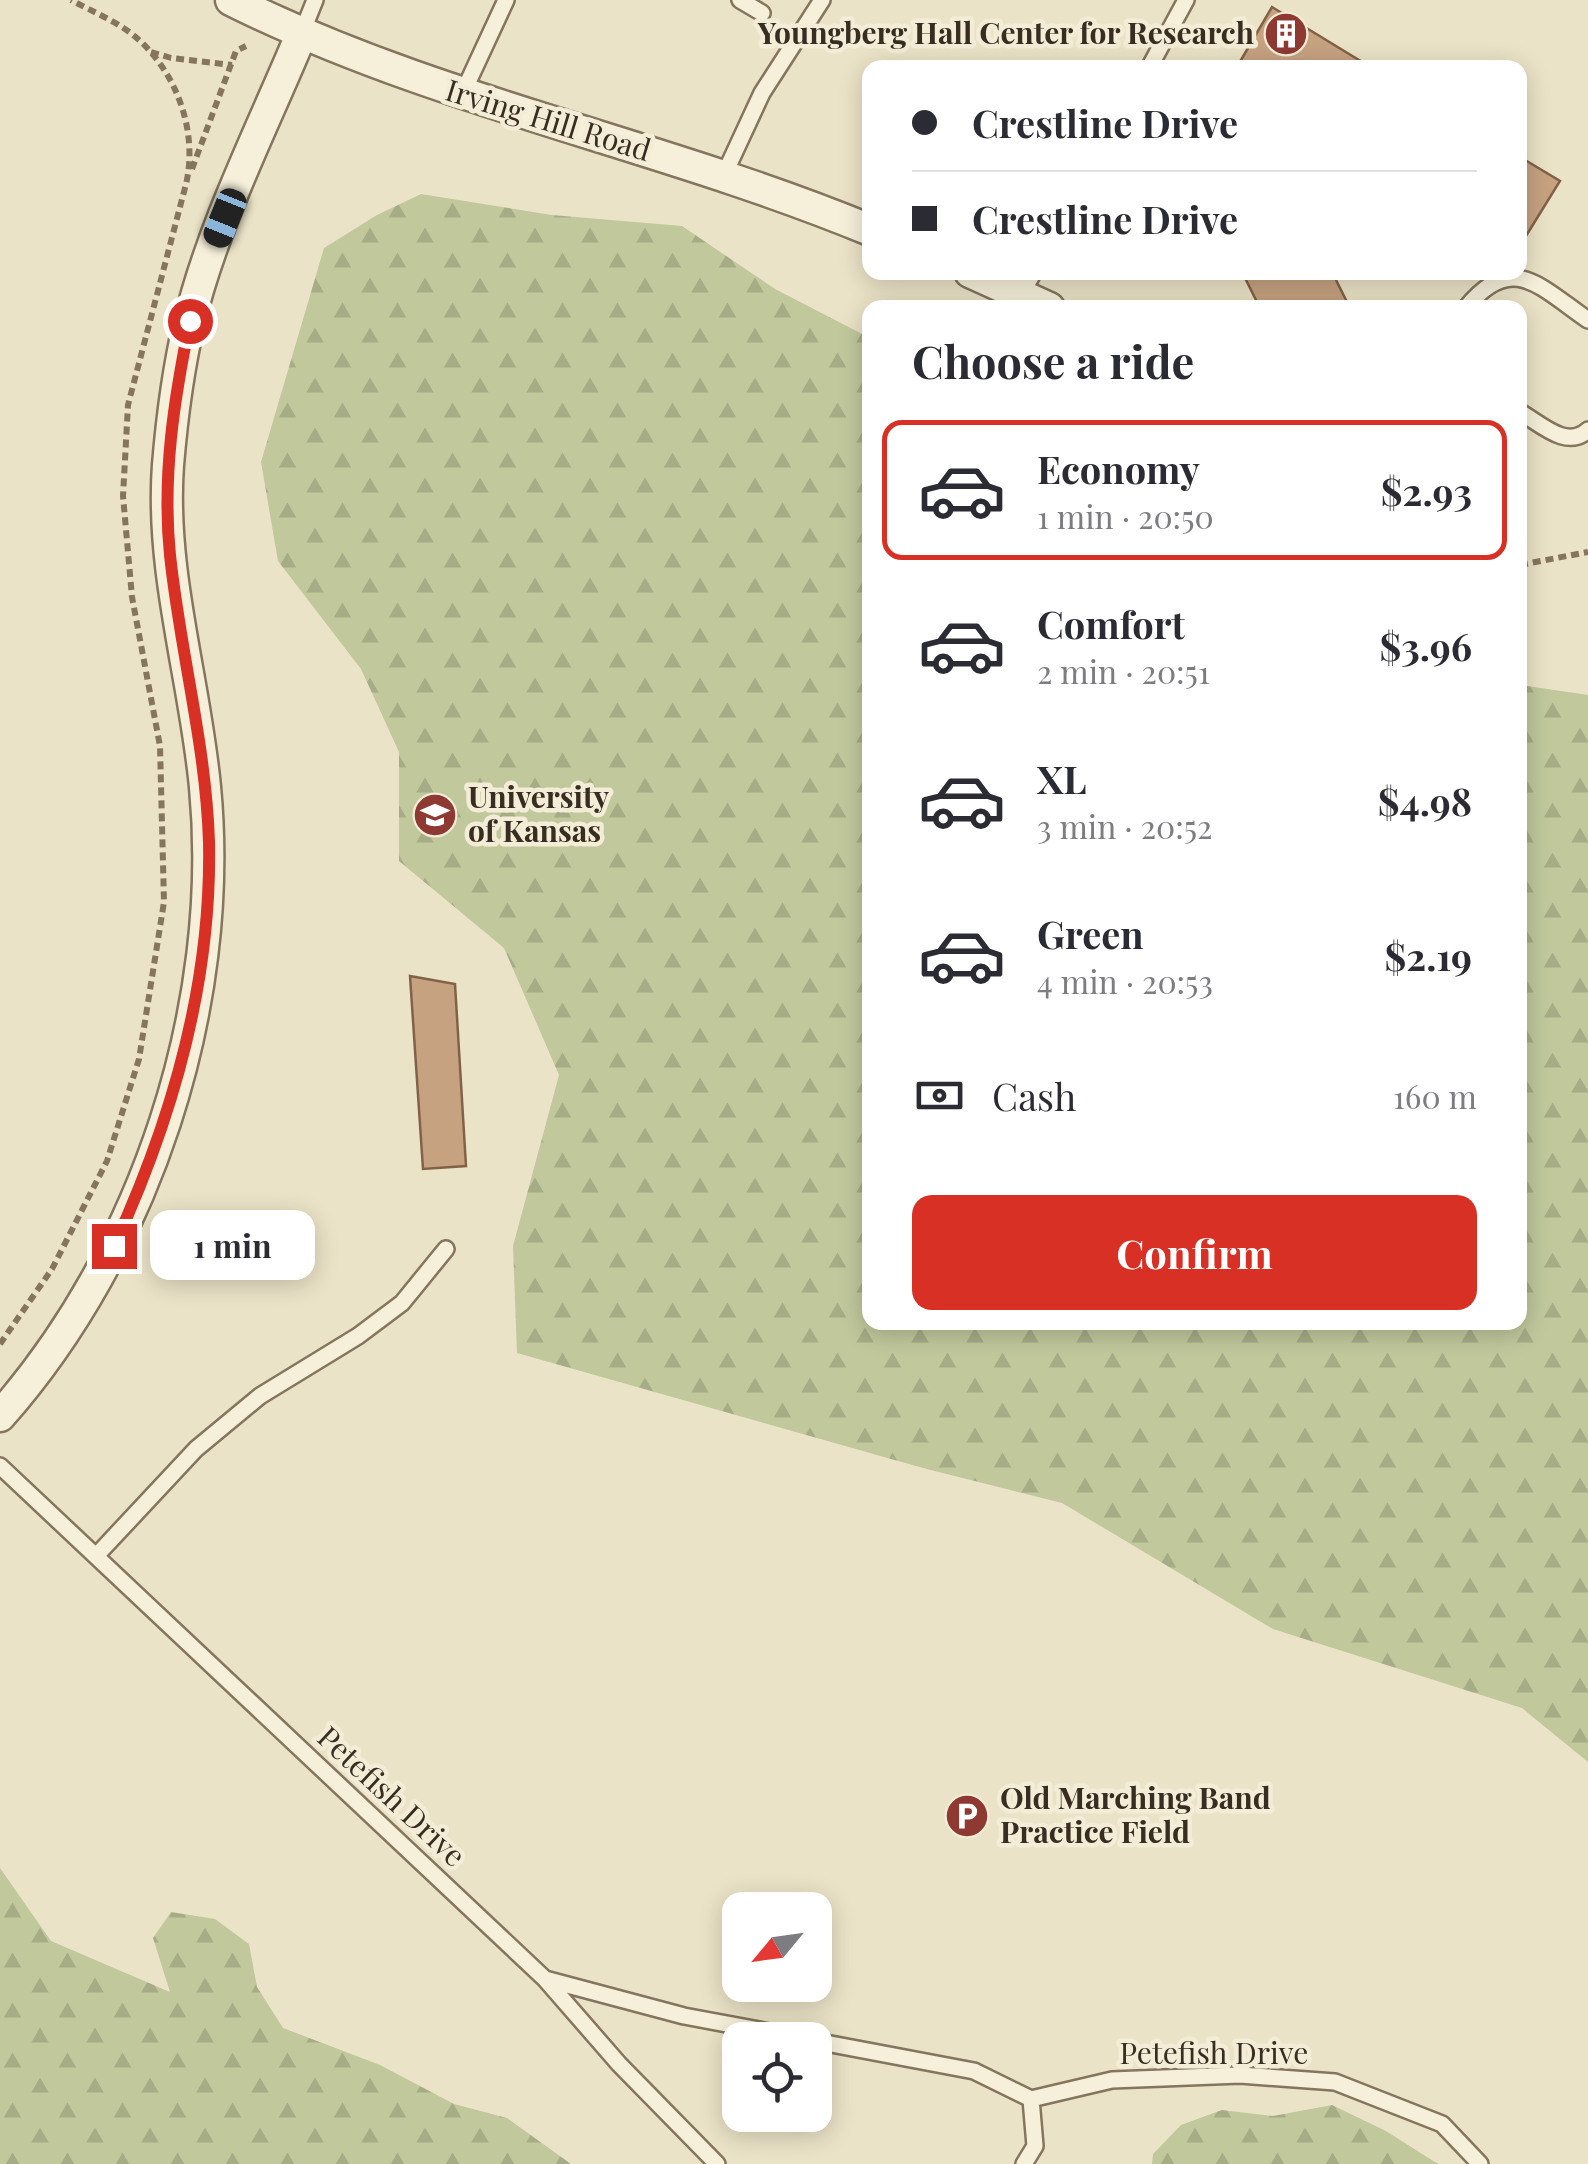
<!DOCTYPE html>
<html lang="en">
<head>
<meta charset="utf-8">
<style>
  :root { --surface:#fff; --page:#f7f7f7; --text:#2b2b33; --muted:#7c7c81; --line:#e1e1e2; --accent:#d93025 }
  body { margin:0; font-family:"Playfair Display",serif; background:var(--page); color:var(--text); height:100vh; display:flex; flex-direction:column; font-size:38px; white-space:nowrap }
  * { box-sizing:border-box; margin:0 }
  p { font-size:32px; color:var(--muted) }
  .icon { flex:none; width:55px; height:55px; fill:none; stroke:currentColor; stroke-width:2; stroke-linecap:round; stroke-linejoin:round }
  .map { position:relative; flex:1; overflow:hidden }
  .drawer { position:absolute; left:862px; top:300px; width:665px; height:1030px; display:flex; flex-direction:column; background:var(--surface); border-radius:20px; box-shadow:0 5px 25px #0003 }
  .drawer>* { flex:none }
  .top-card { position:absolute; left:862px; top:60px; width:665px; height:220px; border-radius:20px; box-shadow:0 5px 25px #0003; display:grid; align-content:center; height:220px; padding:0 50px; background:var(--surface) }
  .needle { width:65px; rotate:241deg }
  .fabs { position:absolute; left:722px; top:1892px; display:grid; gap:20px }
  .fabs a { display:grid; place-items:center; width:110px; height:110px; border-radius:20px; background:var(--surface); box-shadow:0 5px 25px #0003; font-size:50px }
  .end { position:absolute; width:45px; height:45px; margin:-22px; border:12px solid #d93025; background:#fff; box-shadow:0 0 0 5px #fff }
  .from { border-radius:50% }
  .bubble { position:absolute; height:70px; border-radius:20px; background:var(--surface); box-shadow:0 5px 25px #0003; font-size:32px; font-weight:700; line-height:70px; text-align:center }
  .car { position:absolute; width:30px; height:60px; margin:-30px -15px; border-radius:12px; box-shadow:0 0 8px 2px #0007; background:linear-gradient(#222 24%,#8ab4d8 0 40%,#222 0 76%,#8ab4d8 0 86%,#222 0) }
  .top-card b { display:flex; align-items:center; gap:35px; height:95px; font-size:38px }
  .top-card b+b { border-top:2px solid var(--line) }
  .top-card i { width:25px; height:25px; background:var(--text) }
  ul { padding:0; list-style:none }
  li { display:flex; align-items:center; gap:30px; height:140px; margin:0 20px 15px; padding:0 30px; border:5px solid transparent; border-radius:20px }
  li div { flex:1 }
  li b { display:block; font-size:38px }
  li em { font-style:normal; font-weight:700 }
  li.on { border-color:var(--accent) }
  li>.icon { width:90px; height:90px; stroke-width:1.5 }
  h2 { padding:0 50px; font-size:45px; line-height:120px }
  .pay { display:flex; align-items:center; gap:25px; height:110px; padding:0 50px; font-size:38px }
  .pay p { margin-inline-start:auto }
  .cta { display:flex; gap:20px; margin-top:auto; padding:20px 50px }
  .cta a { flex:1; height:115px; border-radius:20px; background:var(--accent); color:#fff; font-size:40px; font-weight:700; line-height:115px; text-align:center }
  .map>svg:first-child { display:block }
</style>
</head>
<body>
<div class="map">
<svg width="1588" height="2164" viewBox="0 0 1588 2164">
  <defs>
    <pattern id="forest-firs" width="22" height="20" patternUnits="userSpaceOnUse" patternTransform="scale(2.5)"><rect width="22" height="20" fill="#c0c89c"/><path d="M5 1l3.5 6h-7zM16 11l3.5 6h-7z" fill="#a6ac86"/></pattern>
  </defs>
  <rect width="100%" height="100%" fill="#ebe3c7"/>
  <path fill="url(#forest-firs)" d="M421 194 552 215 682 226 775 289 870 338V1322H1520V685L1588 695V1762L1522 1708 1273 1629 1062 1503 923 1468 517 1353 513 1246 559 1075 504 948 399 861V752L361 669 278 561 261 462 324 248 377 215Z
    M0 1868 51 1941 170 1992 153 1938 171 1912 215 1919 249 1944 257 1987 283 2028 380 2065 454 2104 507 2118 571 2164H0Z
    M1332 2105 1386 2131 1438 2164H1152L1153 2154 1181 2125 1222 2110 1273 2116Z"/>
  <path fill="#c6a281" stroke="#826246" stroke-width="2.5" d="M1272 7 1372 68H1252L1241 60Z
    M1520 157 1560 181 1526 236 1520 232Z
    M1242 272H1332L1350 308H1260Z
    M410 976 455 984 466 1166 423 1169Z"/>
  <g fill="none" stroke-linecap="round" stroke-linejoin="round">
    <g stroke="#85755e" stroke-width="20">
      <path id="lane" d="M740 0 762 13
        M301 35 315 0
        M1149 68 1186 0
        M462 95 506 0
        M724 175 762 93 822 0
        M1021 294 1034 272
        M1466 308C1512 251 1540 287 1588 320
        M1520 412C1541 424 1567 450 1588 430
        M0 1466 545 1979 684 2016 812 2040
        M96 1556 196 1449 260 1396 358 1336 402 1303 446 1249
        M545 1979 619 2064 717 2164
        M815 2041 974 2071 1031 2099 1112 2080 1240 2075 1335 2082 1442 2124 1480 2164
        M1024 2164 1035 2146 1031 2099"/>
    </g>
    <g stroke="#85755e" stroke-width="35">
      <path id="street" d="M231 0C436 102 659 143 870 230
        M970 272 1049 308
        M0 1416C146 1251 226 1006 205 787 195 680 160 573 168 465 172 417 178 370 189 323 213 224 262 129 301 35"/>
    </g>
    <path stroke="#85755e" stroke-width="6" stroke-dasharray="8 5" stroke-linecap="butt" d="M151 52 171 58 232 65
      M192 169 236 51 246 46
      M1520 565 1588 552
      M0 1344 52 1269 107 1161 139 1059 164 902 160 746 132 597 123 496 128 405 186 184C198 134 178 75 139 40 121 23 93 12 71 0"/>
    <use href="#lane" stroke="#f6f0da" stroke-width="15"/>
    <use href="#street" stroke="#f6f0da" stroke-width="30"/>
  </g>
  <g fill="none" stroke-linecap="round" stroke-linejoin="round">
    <path stroke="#d93025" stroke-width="12" d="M114 1246C172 1120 212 982 209 842 206 745 180 651 170 555 162 476 174 399 190 321"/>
  </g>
  <defs>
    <g id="building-disc" transform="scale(2.25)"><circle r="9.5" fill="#8f3933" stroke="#f3ecd6"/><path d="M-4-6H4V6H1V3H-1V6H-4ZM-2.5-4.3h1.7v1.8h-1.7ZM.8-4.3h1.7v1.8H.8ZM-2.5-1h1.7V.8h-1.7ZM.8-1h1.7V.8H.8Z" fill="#fff"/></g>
    <g id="university-disc" transform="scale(2.25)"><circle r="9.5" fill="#8f3933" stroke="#f3ecd6"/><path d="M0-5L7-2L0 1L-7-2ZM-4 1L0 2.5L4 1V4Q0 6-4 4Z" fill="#fff"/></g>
    <g id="parking-disc" transform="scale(2.25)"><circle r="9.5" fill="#8f3933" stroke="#f3ecd6"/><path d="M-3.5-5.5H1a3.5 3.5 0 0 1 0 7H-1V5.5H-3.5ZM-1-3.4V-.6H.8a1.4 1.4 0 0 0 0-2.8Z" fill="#fff"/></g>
  </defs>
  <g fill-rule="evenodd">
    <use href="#building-disc" x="1286" y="34"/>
    <use href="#university-disc" x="435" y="815"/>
    <use href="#parking-disc" x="967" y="1816"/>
  </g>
  <g text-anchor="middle" stroke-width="9" stroke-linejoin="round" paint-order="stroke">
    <g font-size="30" font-weight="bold" fill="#372d20" stroke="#f3ecd6" text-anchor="start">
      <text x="1254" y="44" text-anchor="end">Youngberg Hall Center for Research</text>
      <text x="468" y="808">University<tspan x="468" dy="34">of Kansas</tspan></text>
      <text x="1000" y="1809">Old Marching Band<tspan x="1000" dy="34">Practice Field</tspan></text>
    </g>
    <g font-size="30" fill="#372d20" stroke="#f3ecd6">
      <text transform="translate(548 121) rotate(17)" y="10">Irving Hill Road</text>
      <text transform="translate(391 1797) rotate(43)" y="10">Petefish Drive</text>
      <text x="1214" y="2064">Petefish Drive</text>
    </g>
  </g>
</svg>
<div class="fabs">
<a><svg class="needle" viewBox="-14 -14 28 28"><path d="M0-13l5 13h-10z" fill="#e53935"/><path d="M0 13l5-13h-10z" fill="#7c7c81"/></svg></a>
<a><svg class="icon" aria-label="locate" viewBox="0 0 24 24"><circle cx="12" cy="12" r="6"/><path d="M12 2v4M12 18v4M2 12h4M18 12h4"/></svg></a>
</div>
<i class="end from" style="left:190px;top:321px"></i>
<i class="end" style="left:114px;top:1246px"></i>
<div class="bubble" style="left:150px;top:1210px;width:165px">1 min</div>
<i class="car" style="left:225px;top:218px;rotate:202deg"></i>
<div class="top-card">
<b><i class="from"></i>Crestline Drive</b>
<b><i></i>Crestline Drive</b>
</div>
<section class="drawer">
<h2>Choose a ride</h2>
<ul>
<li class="on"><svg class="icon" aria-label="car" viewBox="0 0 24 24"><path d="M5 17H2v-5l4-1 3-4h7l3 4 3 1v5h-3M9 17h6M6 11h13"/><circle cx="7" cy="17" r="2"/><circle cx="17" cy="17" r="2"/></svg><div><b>Economy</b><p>1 min · 20:50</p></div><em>$2.93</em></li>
<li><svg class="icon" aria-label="car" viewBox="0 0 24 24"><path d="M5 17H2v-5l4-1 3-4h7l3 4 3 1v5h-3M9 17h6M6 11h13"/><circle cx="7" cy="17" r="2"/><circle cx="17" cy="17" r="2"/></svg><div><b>Comfort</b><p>2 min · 20:51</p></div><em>$3.96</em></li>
<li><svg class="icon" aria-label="car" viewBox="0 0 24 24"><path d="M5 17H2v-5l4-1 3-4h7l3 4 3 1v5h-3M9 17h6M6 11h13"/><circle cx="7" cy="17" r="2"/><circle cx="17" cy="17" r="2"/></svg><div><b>XL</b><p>3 min · 20:52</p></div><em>$4.98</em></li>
<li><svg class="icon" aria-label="car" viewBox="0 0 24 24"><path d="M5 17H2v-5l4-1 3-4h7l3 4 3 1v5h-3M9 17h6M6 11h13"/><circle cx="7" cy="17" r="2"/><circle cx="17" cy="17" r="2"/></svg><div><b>Green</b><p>4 min · 20:53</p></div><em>$2.19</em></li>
</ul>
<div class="pay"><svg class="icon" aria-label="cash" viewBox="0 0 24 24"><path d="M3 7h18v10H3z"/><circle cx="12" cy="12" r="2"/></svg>Cash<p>160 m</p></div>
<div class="cta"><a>Confirm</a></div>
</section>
</div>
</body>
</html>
